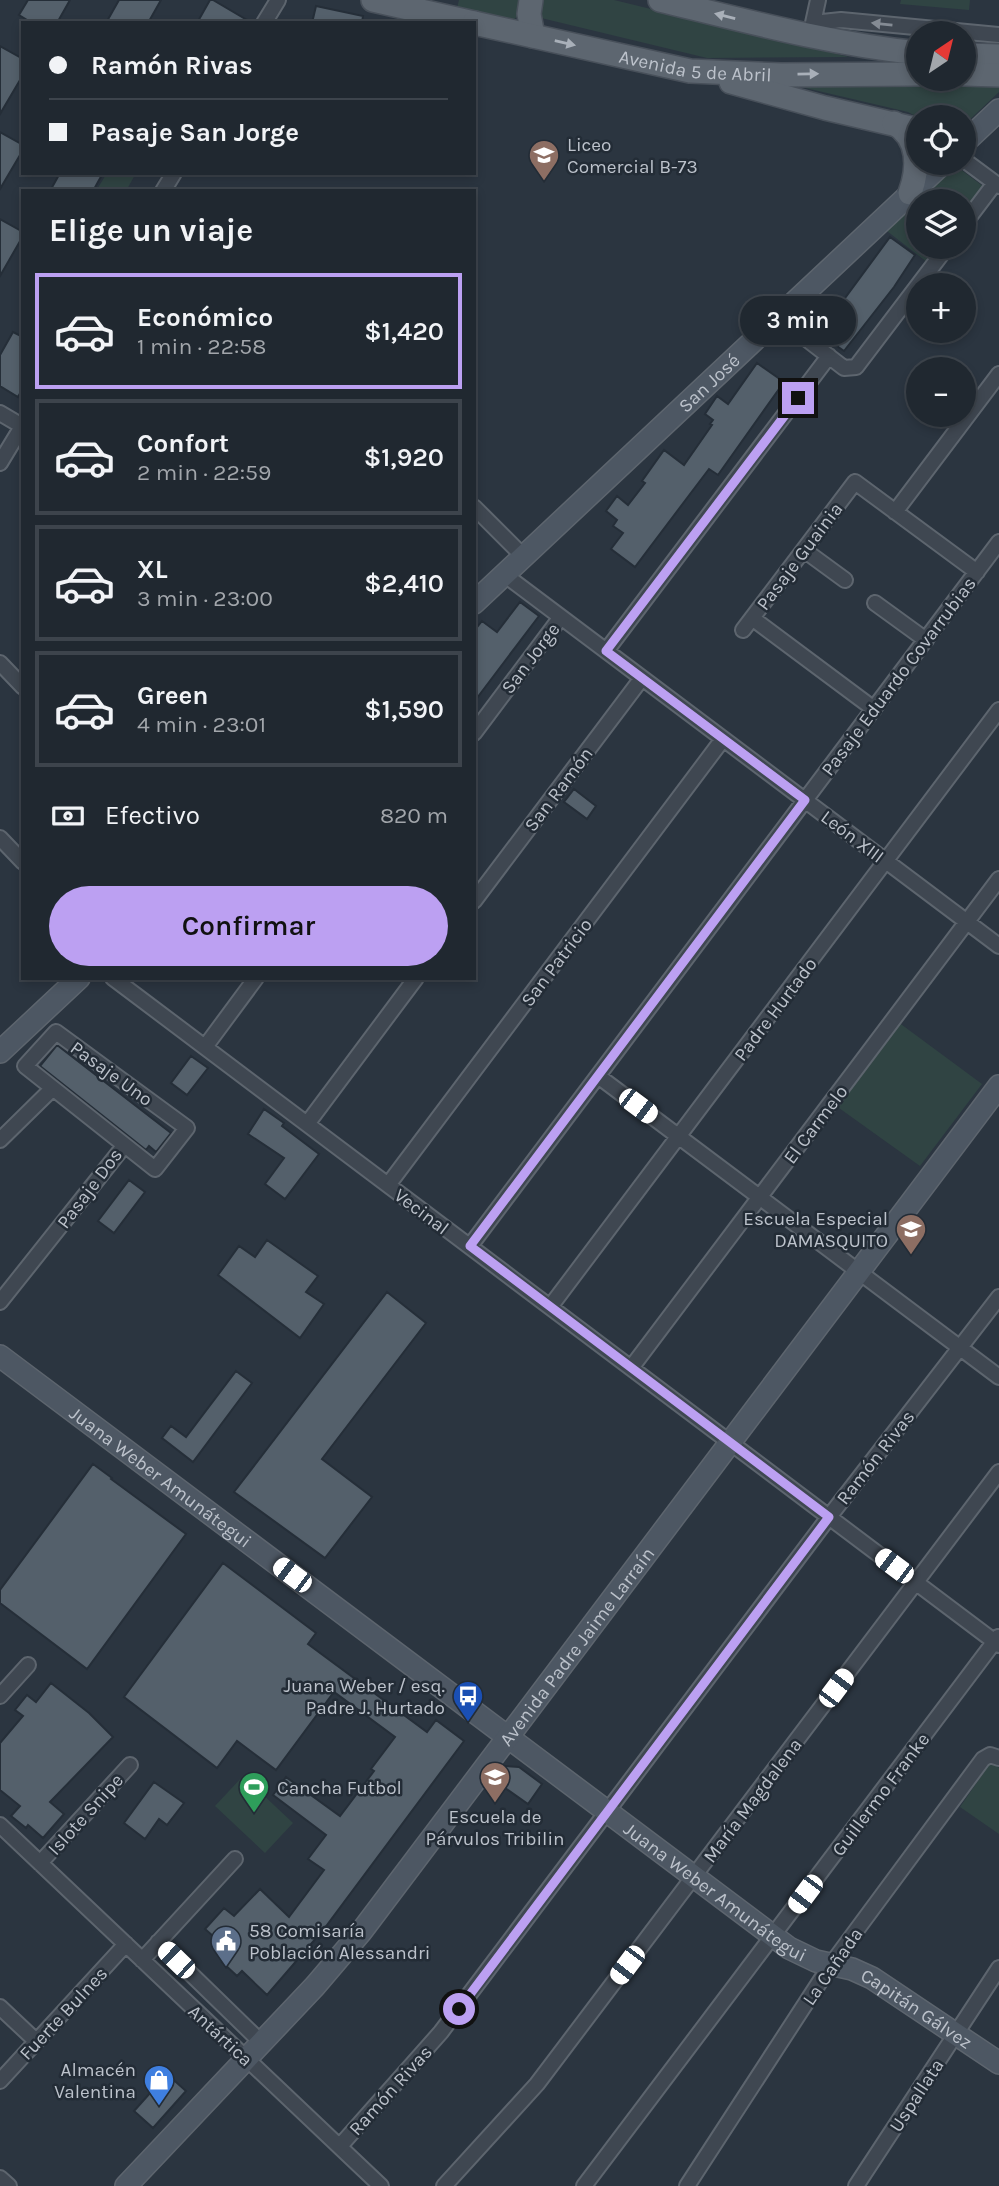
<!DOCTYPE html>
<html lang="es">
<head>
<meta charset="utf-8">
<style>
  :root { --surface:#202830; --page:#283038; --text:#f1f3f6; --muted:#a2a6ab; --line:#3d444c; --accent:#bca0f2 }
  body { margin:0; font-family:Karla,sans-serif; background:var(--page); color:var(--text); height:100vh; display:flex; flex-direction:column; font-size:26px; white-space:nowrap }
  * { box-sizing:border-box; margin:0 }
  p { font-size:23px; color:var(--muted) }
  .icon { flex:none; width:38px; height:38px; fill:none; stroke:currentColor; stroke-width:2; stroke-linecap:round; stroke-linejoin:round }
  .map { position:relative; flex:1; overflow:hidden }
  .details { position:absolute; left:21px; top:189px; width:455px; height:791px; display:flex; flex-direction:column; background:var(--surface); border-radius:0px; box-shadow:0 4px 10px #0003,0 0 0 2px var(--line) }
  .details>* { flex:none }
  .hud { position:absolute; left:21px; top:21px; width:455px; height:154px; border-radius:0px; box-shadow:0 4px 10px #0003,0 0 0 2px var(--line); display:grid; align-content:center; height:154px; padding:0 28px; background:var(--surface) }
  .needle { width:46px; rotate:35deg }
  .buttons { position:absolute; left:906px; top:21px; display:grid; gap:14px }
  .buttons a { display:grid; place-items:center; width:70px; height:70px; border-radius:50%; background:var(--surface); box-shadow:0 4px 10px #0003,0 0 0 2px var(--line); font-size:35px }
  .end { position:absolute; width:32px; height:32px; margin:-16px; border:9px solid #bca0f2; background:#111; box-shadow:0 0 0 4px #111 }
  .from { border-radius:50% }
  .bubble { position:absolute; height:49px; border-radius:24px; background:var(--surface); box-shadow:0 4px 10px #0003,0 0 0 2px var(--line); font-size:23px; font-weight:600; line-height:49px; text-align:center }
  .car { position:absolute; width:21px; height:42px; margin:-21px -10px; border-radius:9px; box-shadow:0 0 5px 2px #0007; background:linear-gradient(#fff 24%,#345 0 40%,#fff 0 76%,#345 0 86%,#fff 0) }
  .hud b { display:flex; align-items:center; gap:24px; height:66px; font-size:26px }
  .hud b+b { border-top:2px solid var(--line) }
  .hud i { width:18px; height:18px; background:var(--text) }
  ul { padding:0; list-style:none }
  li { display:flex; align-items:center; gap:21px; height:116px; margin:0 14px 10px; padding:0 14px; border:4px solid var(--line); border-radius:0px }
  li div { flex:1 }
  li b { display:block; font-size:26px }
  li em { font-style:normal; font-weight:600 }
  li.on { border-color:var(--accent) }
  li>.icon { width:63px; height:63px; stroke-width:1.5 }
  h2 { padding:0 28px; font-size:32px; line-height:84px }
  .pay { display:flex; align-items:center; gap:18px; height:77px; padding:0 28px; font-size:26px }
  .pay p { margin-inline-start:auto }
  .action { display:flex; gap:14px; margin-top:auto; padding:14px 28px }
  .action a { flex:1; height:80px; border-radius:42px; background:var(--accent); color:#111; font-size:28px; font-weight:600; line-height:80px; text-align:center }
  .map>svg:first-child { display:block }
</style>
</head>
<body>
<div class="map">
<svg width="999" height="2186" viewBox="0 0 999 2186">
  <rect width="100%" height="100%" fill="#2b3540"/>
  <path fill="#304443" d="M459 0H523L518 16 513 20 457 8Z
    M541 0H614L849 57 707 58 537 17Z
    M901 0H970L969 10 900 4Z
    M797 86H999V92L964 125V117L919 118 908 112Z
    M952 163 984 187 964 213V201H919V247H939L927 262 883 228Z
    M107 173H136L126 191H96Z
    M894 1019 982 1084 920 1166 832 1103Z
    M991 1762 999 1768V1834L960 1807Z
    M243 1776 293 1823 265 1853 215 1806Z"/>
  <path fill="#54606b" stroke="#252e38" stroke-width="2" d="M28 0H70L57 23H32L19 15Z
    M119 0H161L148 23H106Z
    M210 0H213L252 23H197Z
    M316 6 363 16 362 23H312Z
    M0 46 23 59V75L0 114Z
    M0 132 23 145V150L0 189Z
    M60 173H103L93 191H50Z
    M0 219 23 232V236L0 276Z
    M890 237 915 255 894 287 844 351 813 329 825 312 831 317Z
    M13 332 23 337V388L18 397 0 386V355Z
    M757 363 784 382 718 475 709 469 635 567 611 549 623 533 613 526 617 520 606 511 617 496 628 505 645 483 642 481 664 450 684 465 712 425 710 424 713 420 705 414 717 396 728 404Z
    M520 602 539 616 474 702V631L482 621 497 632Z
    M574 789 596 806 587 819 564 802Z
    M57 1045 171 1133 156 1152 149 1146 146 1150 40 1066Z
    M191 1056 208 1068 187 1095 171 1083Z
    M264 1109 284 1123 282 1126 319 1154 285 1199 265 1184 284 1158 248 1134Z
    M129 1180 145 1192 114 1233 98 1221Z
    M267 1240 318 1276 306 1292 324 1304 300 1338 218 1275 239 1246 255 1257Z
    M387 1292 426 1323 322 1459 372 1497 325 1558 234 1492Z
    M236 1371 252 1383 193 1462 162 1438 171 1426 186 1437Z
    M93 1464 112 1478 111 1479 186 1534 87 1669 0 1603V1590Z
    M223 1563 316 1633 308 1644 427 1732 436 1720 464 1741 324 1929 267 1995 242 1971 237 1976 222 1962 232 1953 205 1929 224 1908 234 1916 260 1889 289 1917 324 1870 308 1859 326 1835 273 1795 286 1777 340 1816 374 1771 371 1769 395 1737 334 1692 276 1770 237 1741 217 1768 124 1697Z
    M51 1683 89 1713 113 1737 50 1802 64 1814 43 1838 28 1825 26 1828 11 1816 20 1806 0 1790V1743L23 1716 15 1710 27 1695 36 1702Z
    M506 1766 519 1767 542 1784 528 1804 495 1781Z
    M154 1782 184 1803 167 1825 159 1819 145 1839 124 1823Z
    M167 2074 186 2091 153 2128 134 2111Z"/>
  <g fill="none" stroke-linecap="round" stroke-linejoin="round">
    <g stroke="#5d656e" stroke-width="18">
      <path id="street" d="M818 0 813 23 841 20 999 35
        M264 23 278 0
        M964 160 999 186
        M163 191 174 173
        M964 224 995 183
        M778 317 844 368 856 367 947 247
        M0 413 22 426
        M0 463 23 425
        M474 507 524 557
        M895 512 999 374
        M804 550 845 580
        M505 575 999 946
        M875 603 926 640
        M752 618 874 709
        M743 630 855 482 977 572
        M606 651 829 356
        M0 663 23 687
        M474 733 561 617
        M0 838 23 862
        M474 901 642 678
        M113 978 999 1645
        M56 1032 187 1128 155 1169 25 1066Z
        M205 1047 256 978
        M598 1076 999 1377
        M307 1124 416 978
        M0 1140 52 1089
        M388 1185 723 739
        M470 1246 999 542
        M0 1302 124 1146
        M550 1307 999 710
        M631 1368 999 879
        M0 1696 28 1665
        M0 1825 381 2186
        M40 1863 130 1765
        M158 1942 262 2043
        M142 1960 235 1859
        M0 2007 36 2041
        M0 2081 126 1944
        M340 2146 441 2032 829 1517 999 1297
        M0 2178 9 2186
        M444 2186 537 2084 999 1472
        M584 2186 998 1637
        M687 2186 830 1966 983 1759 990 1755 999 1758
        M856 2186 999 1968"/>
    </g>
    <g stroke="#5d656e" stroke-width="24">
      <g id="secondary">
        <path d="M964 143 999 110"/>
        <path id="s1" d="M474 603 943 163"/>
        <path d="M0 1052 79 978"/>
        <path id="s2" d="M0 1356 789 1948 816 1961 852 1969 872 1978 999 2063"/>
        <path id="s3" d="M126 2186 315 1986 361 1932 999 1086"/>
      </g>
    </g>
    <g stroke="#48505a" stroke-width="26">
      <g id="primary">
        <path d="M373 0 474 23"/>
        <path d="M531 0 529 14 533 36"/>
        <path d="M660 0C746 21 831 44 919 53"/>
        <path id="s4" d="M474 23 690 71 781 75 919 74"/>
        <path d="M964 55 999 56"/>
        <path d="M964 74 999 75"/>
        <path d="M731 82 825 108 919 130"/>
        <path d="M894 123C920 138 919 168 910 193"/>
      </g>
    </g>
    <use href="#street" stroke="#3f4751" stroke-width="14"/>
    <use href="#secondary" stroke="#4d5763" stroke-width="21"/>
    <use href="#primary" stroke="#5d6670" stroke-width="23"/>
  </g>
  <defs><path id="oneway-solid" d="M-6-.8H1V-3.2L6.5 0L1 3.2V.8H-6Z" transform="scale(1.75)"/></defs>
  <g fill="#a9b0b9">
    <use href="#oneway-solid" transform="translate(725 16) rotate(-166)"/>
    <use href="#oneway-solid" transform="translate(565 43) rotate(13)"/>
    <use href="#oneway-solid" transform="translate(808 74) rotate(-1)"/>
  </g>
  <use fill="#848b94" href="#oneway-solid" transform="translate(882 24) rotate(-174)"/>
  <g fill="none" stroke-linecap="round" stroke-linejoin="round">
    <path stroke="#bca0f2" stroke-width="9" d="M459 2009 829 1517 470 1246 805 800 606 651 798 398"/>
  </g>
  <defs>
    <g id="school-pin" transform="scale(1.575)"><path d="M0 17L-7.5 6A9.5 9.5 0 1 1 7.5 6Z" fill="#8d6e63" stroke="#232c36"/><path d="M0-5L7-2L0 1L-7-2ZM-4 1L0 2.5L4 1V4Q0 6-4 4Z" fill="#fff"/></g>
    <g id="bus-pin" transform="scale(1.575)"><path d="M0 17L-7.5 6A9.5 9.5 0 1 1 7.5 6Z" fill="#1a4fb4" stroke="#232c36"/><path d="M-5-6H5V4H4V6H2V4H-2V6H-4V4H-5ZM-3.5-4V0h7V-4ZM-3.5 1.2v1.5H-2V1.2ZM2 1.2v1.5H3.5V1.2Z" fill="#fff"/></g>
    <g id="stadium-pin" transform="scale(1.575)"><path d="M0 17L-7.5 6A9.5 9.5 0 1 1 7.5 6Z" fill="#2e9e5b" stroke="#232c36"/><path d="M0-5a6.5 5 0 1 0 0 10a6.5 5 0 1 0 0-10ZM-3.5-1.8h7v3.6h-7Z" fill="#fff"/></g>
    <g id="civic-pin" transform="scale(1.575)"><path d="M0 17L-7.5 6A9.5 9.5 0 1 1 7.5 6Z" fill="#5c6f8a" stroke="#232c36"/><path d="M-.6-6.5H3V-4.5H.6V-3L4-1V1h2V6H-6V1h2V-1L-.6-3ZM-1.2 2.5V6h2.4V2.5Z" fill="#fff"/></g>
    <g id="shop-pin" transform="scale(1.575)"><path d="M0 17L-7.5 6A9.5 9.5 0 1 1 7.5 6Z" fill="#3f7fe0" stroke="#232c36"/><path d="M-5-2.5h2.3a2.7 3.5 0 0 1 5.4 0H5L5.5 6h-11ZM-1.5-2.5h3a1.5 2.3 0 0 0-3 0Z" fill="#fff"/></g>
  </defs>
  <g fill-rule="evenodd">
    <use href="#school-pin" x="544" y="155"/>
    <use href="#school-pin" x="911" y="1229"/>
    <use href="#bus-pin" x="468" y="1696"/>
    <use href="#school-pin" x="495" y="1777"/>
    <use href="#stadium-pin" x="254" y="1787"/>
    <use href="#civic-pin" x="226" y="1941"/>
    <use href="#shop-pin" x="159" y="2080"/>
  </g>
  <g text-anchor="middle" stroke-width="5" stroke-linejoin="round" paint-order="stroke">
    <g font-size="19" fill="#bcc2cb" stroke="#232c36">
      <text dy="7" stroke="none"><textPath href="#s4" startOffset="226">Avenida 5 de Abril</textPath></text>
      <text dy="7" stroke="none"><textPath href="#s1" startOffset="322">San José</textPath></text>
      <text transform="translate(799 556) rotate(-53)" y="7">Pasaje Guainia</text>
      <text transform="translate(530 658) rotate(-53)" y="7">San Jorge</text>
      <text transform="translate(898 676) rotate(-53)" y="7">Pasaje Eduardo Covarrubias</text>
      <text transform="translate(558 789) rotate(-53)" y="7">San Ramón</text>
      <text transform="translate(853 836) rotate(37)" y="7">León XIII</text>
      <text transform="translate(556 962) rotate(-53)" y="7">San Patricio</text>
      <text transform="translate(775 1009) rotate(-53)" y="7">Padre Hurtado</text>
      <text transform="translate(112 1073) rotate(36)" y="7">Pasaje Uno</text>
      <text transform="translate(815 1124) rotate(-53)" y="7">El Carmelo</text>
      <text transform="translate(89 1188) rotate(-53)" y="7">Pasaje Dos</text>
      <text transform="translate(422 1211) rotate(37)" y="7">Vecinal</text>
      <text transform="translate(875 1457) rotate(-52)" y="7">Ramón Rivas</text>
      <text dy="7" stroke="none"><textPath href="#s2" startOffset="201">Juana Weber Amunátegui</textPath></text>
      <text dy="7" stroke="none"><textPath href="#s3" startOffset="704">Avenida Padre Jaime Larraín</textPath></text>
      <text transform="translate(880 1794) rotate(-53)" y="7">Guillermo Franke</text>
      <text transform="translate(752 1800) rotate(-53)" y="7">María Magdalena</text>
      <text transform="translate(85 1814) rotate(-48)" y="7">Islote Snipe</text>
      <text dy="7" stroke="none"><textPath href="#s2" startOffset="894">Juana Weber Amunátegui</textPath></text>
      <text transform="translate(832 1966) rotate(-55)" y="7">La Cañada</text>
      <text dy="7" stroke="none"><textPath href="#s2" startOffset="1129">Capitán Gálvez</textPath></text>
      <text transform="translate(63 2013) rotate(-47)" y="7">Fuerte Bulnes</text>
      <text transform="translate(221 2035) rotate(43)" y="7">Antártica</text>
      <text transform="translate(390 2090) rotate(-48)" y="7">Ramón Rivas</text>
      <text transform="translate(916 2095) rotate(-57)" y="7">Uspallata</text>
    </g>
    <g font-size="19" fill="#bcc2cb" stroke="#232c36" text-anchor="start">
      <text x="567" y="151">Liceo<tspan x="567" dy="22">Comercial B-73</tspan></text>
      <text x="888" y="1225" text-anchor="end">Escuela Especial<tspan x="888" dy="22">DAMASQUITO</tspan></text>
      <text x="445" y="1692" text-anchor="end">Juana Weber / esq.<tspan x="445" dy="22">Padre J. Hurtado</tspan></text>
      <text x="277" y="1794">Cancha Futbol</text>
      <text x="495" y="1823" text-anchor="middle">Escuela de<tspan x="495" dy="22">Párvulos Tribilin</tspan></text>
      <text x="249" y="1937">58 Comisaría<tspan x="249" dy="22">Población Alessandri</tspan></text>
      <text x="136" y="2076" text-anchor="end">Almacén<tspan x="136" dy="22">Valentina</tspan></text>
    </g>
  </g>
</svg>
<div class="buttons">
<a><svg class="needle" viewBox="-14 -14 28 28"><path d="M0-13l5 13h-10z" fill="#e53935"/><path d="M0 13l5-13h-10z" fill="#a2a6ab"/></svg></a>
<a><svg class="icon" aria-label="locate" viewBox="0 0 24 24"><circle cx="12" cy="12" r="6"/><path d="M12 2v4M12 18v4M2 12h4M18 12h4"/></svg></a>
<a><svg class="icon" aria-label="layers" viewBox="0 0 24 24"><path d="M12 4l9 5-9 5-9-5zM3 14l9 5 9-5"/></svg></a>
<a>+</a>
<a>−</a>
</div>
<i class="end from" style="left:459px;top:2009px"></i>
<i class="end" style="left:798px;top:398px"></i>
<div class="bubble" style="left:740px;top:296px;width:116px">3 min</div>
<i class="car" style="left:638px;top:1106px;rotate:127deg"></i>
<i class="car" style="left:894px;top:1566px;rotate:307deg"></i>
<i class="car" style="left:292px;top:1575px;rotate:307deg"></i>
<i class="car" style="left:836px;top:1688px;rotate:37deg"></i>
<i class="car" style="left:805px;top:1894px;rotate:217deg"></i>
<i class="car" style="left:176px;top:1960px;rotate:314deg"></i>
<i class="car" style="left:627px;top:1965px;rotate:217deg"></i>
<div class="hud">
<b><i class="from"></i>Ramón Rivas</b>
<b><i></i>Pasaje San Jorge</b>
</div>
<section class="details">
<h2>Elige un viaje</h2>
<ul>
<li class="on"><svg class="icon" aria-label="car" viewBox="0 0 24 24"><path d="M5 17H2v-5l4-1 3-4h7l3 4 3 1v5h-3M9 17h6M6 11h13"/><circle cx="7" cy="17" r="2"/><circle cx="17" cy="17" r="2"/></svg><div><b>Económico</b><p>1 min · 22:58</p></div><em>$1,420</em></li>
<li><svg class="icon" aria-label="car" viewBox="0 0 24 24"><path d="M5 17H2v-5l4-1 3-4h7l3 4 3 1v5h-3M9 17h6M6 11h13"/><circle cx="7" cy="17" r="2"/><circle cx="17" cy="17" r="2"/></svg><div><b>Confort</b><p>2 min · 22:59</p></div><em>$1,920</em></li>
<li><svg class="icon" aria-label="car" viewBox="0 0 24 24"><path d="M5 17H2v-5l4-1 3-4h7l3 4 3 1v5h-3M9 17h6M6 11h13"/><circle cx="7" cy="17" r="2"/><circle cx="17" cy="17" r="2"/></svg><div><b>XL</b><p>3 min · 23:00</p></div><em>$2,410</em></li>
<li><svg class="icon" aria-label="car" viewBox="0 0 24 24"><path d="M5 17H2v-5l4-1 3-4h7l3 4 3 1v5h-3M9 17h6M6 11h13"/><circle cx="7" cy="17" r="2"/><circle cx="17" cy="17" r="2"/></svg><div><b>Green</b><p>4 min · 23:01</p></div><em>$1,590</em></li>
</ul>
<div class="pay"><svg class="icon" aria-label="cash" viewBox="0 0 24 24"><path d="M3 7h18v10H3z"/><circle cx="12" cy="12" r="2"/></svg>Efectivo<p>820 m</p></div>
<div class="action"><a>Confirmar</a></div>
</section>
</div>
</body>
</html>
